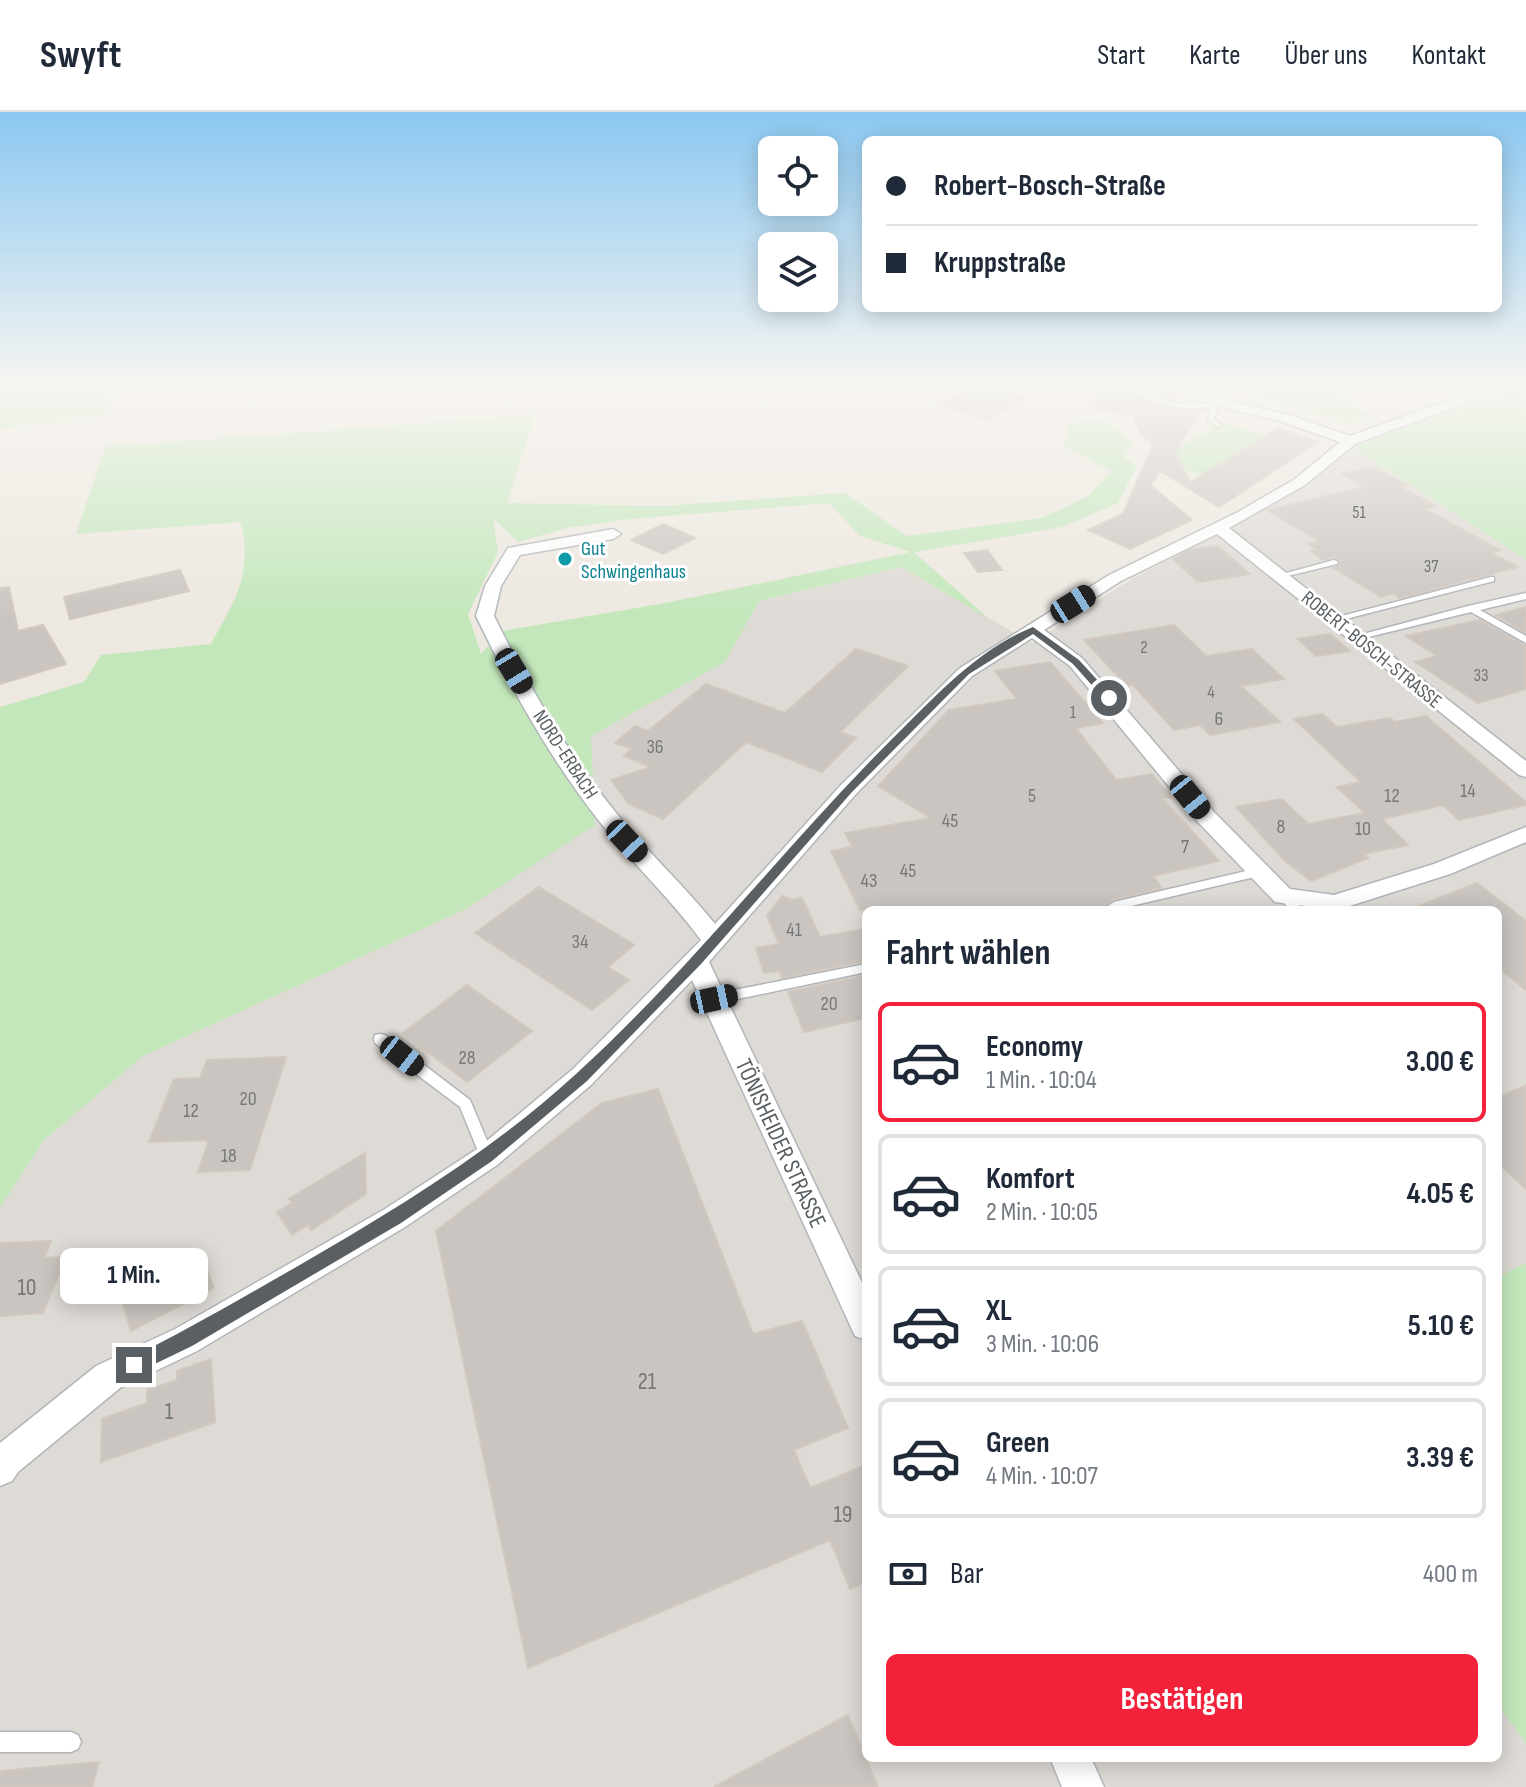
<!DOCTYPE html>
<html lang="de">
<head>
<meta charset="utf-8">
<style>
  :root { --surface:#fff; --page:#f2f2f3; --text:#1f2937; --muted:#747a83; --line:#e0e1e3; --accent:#f12239 }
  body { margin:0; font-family:"Sofia Sans Condensed",sans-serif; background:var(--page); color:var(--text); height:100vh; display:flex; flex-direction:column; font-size:30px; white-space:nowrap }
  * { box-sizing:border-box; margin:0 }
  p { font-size:26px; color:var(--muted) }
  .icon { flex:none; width:44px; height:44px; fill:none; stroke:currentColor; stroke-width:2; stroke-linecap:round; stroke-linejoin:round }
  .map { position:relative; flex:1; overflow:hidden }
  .details { position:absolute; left:862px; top:794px; width:640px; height:856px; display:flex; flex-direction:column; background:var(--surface); border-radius:12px; box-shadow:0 4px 20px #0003 }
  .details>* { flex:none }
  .hud { position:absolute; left:862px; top:24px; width:640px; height:176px; border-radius:12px; box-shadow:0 4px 20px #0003; display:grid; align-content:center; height:176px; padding:0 24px; background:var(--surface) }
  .controls { position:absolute; left:758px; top:24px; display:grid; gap:16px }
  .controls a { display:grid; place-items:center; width:80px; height:80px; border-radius:12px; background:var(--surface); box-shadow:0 4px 20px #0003; font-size:40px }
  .end { position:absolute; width:36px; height:36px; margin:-18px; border:10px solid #595f63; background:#fff; box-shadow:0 0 0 4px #fff }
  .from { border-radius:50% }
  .bubble { position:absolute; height:56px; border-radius:12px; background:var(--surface); box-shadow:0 4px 20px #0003; font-size:26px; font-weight:700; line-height:56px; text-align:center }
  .car { position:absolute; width:24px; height:48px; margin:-24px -12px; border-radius:10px; box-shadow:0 0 6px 2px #0007; background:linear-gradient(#222 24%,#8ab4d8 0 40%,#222 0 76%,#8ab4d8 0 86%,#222 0) }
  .hud b { display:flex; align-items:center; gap:28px; height:76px; font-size:30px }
  .hud b+b { border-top:2px solid var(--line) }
  .hud i { width:20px; height:20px; background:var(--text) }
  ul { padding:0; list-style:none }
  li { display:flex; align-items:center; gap:24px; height:120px; margin:0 16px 12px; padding:0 8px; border:4px solid var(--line); border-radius:12px }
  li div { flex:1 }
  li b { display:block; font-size:30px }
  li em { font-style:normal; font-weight:700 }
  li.current { border-color:var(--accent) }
  li>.icon { width:72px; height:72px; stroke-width:1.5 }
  h2 { padding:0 24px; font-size:36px; line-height:96px }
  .pay { display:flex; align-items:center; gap:20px; height:88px; padding:0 24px; font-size:30px }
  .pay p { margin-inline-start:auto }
  .action { display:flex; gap:16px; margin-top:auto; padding:16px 24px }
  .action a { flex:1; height:92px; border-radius:12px; background:var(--accent); color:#fff; font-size:32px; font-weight:700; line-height:92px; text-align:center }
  header { display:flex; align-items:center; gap:48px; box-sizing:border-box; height:112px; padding:0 40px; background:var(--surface); border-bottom:2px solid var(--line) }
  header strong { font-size:38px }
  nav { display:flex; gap:44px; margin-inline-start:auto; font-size:28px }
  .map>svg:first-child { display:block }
</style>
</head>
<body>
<header>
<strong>Swyft</strong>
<nav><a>Start</a><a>Karte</a><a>Über uns</a><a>Kontakt</a></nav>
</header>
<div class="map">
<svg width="1526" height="1675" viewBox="0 0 1526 1675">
  <rect width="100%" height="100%" fill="#ede8e0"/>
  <path fill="#dedad5" d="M1352 335 1526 448V1151L1498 1165V798H866V1646H1498V1592L1526 1632V1675H0V1096L44 1028 143 944 464 798 591 624 725 550 759 489 901 455 1032 531 1135 465 1233 415 1306 371Z"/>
  <path fill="#c3e7bb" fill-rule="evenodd" d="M0 271H117L104 304 0 317Z
    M1191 271H1321L1374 306 1348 312 1239 279 1212 285Z
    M1516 271H1526V448L1352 335 1498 282Z
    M535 303 507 391 661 394 845 381 907 424 1042 406 1088 384 1112 359 1064 335 1070 311 1106 309 1133 331 1124 346 1137 354 1118 391 1062 415 914 440 988 506 901 455 759 489 725 550 591 624 595 713 464 798 143 944 44 1028 0 1096V595L84 570 101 543 211 532C235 488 253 462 241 410L76 422 105 335ZM829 391 860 424 911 440 665 491 502 519 481 542 468 502 498 440 493 406 518 430 567 416 630 407Z
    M1222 311 1266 324 1201 363 1156 349Z
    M1526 1151V1632L1498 1592V1165Z"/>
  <path fill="#cac5c0" stroke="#d2c8bf" stroke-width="2" d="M1102 271H1120L1141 287 1164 296 1200 299 1175 341 1190 370 1279 316 1318 330 1219 395 1160 359 1150 373 1192 408 1130 437 1088 418 1123 402 1153 332 1141 322 1133 303 1089 295Z
    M1135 271H1166L1177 288 1157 283Z
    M991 273 1004 277V283L1026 285 987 307 938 292Z
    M1373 355 1409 373 1399 375 1436 394 1425 397 1500 438 1491 441 1518 455 1400 486 1393 481 1381 485 1334 456 1340 453 1339 447 1333 445 1323 448 1311 439 1318 438 1308 432 1319 429 1267 398 1365 375 1341 362Z
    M663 412 695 426 663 442 631 428Z
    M1218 434 1250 462 1198 470 1173 447 1190 438Z
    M987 438 1002 458 978 460 964 441Z
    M180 458 189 479 70 507 64 485Z
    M9 475 18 519 43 513 66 552 0 572V476Z
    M1526 495V521L1496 503Z
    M1479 508 1526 534V577L1478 591 1415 550 1437 544 1406 524Z
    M1174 513 1206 544 1252 537 1284 567 1241 574 1280 610 1210 623 1200 613 1174 618 1133 573 1127 574 1084 528Z
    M1330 522 1350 539 1316 544 1298 527Z
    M856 537 908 554 840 620 856 626 822 660 746 630 663 707 629 692 611 668 651 655 624 644 632 637 615 631 635 614 648 619 706 572 785 601Z
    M1050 550 1103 611 1076 616 1116 668 1152 662 1171 685 1163 687 1219 749 1153 764 1162 776 1113 787 1105 793 1109 798H860L831 739 853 735 845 721 931 706 878 674 949 598 1017 587 995 559Z
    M1322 602 1337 615 1390 606 1395 610 1426 604 1526 690V693L1459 708 1443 693 1382 707 1408 733 1363 742 1368 746 1311 769 1284 748 1236 695 1282 687 1308 712 1365 701 1337 675 1361 670 1294 607Z
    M1477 771 1526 809V878L1498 855V798H1409Z
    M539 775 634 833 608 855 629 868 592 898 475 821Z
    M782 784 792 788 802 786 820 825 866 817V849L782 866 780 859 764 861 756 836 779 832 767 804Z
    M866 863V906L804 920 788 880Z
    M467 873 532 919 467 970 403 921Z
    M286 945 250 1058 198 1060 209 1028 149 1030 174 967 200 966 207 948Z
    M1526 973V1077L1498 1051V986Z
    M658 977 753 1222 802 1209 848 1316 794 1338 810 1376 866 1353V1470L850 1477 830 1428 528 1556 436 1119 602 991Z
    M365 1041 366 1082 311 1118 308 1113 292 1123 277 1100 292 1091 289 1087Z
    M51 1129 44 1146 66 1145 43 1201 0 1204V1131Z
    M200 1139 214 1176 131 1219 119 1179Z
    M211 1247 215 1310 101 1350 102 1307 147 1291V1278L177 1268V1259Z
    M848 1603 878 1675H714Z
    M99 1650 92 1675H0V1659Z"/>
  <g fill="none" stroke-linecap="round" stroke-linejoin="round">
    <g stroke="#b2b6b9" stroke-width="3">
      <path id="service" d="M1029 271H1039L1010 281 1005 280Z
        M1123 271C1133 271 1138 278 1147 282 1171 294 1199 295 1225 288L1228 290 1218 294 1214 307 1221 313 1218 315 1208 308 1211 295C1180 299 1147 293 1123 271Z
        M1334 448 1338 450 1337 452 1283 465 1279 463Z
        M1491 465H1494V469L1334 510 1330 507Z
        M1526 481V487L1480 498 1526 524V531L1471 500 1356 528 1352 525 1468 494Z
        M1259 756 1265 760 1263 763 1114 798 1108 794 1114 790Z
        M1283 780 1287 781 1304 798H1291L1277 784Z
        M866 852V860L714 892 710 890 708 887 710 884 714 882Z
        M380 922 385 923 470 988 494 1045 492 1049 487 1051 482 1049 460 995 375 931 374 927 375 923Z
        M0 1620H71L78 1623 81 1630 78 1637 71 1640H0Z"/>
    </g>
    <g stroke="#b2b6b9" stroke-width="3">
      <path id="minor" d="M1175 271H1189L1205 283 1289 303 1350 324 1452 287 1485 271H1501L1460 293 1355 332 1305 373 1229 416 1526 649V665L1519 663 1217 422 1121 469 1044 518 1082 546 1214 700 1290 777 1334 783 1434 752 1526 715V730L1450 762 1337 798 1275 790 1198 710 1070 554 1032 526 972 564 855 683 709 850 866 1179V1228L855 1224 692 868 591 973 497 1053 405 1115 197 1239 120 1276 18 1360 12 1369 0 1374V1331L96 1254 175 1217 385 1097 477 1037 573 957 701 828C670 786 632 751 600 710 550 647 511 576 476 504L485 474 508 436 613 417 621 422 613 427 520 443 501 474 494 504C528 572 565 638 613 697 645 738 683 772 715 812L841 673 960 556 1109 463 1238 400 1295 367 1340 330 1280 309 1197 289Z
        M1050 1646H1091L1104 1675H1062Z"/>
    </g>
    <use href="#service" fill="#fff" fill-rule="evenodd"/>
    <use href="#minor" fill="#fff" fill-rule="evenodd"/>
  </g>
  <linearGradient id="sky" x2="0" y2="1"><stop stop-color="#8bc8f1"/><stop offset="0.54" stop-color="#f7f5f1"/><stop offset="1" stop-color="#f7f5f1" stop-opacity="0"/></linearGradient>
  <rect width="1526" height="506" fill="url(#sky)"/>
  <path fill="#595f63" d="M1033 515 1079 548 1112 584V588H1105L1073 552 1033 522 969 562 852 680 701 852 587 969 492 1049 401 1111 192 1234 134 1262 128 1259 125 1253 128 1247C186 1219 242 1186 298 1154 396 1097 492 1039 576 962 690 858 784 735 892 627 934 586 977 537 1033 515Z"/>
  <circle fill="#0f9aa8" stroke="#fff" stroke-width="3" cx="565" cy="447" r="8"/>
  <g text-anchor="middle" stroke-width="6" stroke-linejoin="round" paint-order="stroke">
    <g font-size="18" fill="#75787a">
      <text x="1359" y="406">51</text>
      <text x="1431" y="460">37</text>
      <text x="1144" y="541">2</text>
      <text x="1481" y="569">33</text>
      <text x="1211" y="586">4</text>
      <text x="1073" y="606">1</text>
    </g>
    <g font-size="20" fill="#0d838f" stroke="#fff" text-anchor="start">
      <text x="581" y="443">Gut<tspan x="581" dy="23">Schwingenhaus</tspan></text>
    </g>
    <g font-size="20" fill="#595f63" stroke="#fff">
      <text transform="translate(1372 537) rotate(39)" y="7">ROBERT-BOSCH-STRASSE</text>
      <text transform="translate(566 642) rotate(57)" y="7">NORD-ERBACH</text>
    </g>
    <g font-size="20" fill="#75787a">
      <text x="1219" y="613">6</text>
      <text x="655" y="641">36</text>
      <text x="1468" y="685">14</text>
      <text x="1032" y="690">5</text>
      <text x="1392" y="690">12</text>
      <text x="950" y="715">45</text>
      <text x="1281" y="721">8</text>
      <text x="1363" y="723">10</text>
      <text x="1185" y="741">7</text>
      <text x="908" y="765">45</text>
      <text x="869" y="775">43</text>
      <text x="794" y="824">41</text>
      <text x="580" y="836">34</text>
      <text x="829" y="898">20</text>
      <text x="467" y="952">28</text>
      <text x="248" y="993">20</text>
      <text x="191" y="1005">12</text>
      <text x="229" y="1050">18</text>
    </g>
    <g font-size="24" fill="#595f63" stroke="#fff">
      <text transform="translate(781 1031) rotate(65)" y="8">TÖNISHEIDER STRASSE</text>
    </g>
    <g font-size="24" fill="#75787a">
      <text x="27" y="1183">10</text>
      <text x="647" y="1277">21</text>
      <text x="169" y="1307">1</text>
      <text x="843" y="1410">19</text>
    </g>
  </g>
</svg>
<div class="controls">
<a><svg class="icon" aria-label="locate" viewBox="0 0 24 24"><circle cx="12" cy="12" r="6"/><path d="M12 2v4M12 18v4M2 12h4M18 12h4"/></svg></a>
<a><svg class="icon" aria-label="layers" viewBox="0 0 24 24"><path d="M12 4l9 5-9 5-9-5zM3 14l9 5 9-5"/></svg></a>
</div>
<i class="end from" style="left:1109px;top:586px"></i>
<i class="end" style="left:134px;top:1253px"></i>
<div class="bubble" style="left:60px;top:1136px;width:148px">1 Min.</div>
<i class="car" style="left:1073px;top:492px;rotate:58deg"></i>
<i class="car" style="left:514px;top:559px;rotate:149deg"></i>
<i class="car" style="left:1190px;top:685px;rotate:141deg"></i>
<i class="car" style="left:627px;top:729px;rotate:137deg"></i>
<i class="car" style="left:714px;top:887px;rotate:78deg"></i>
<i class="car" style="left:402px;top:944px;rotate:128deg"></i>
<div class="hud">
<b><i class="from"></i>Robert-Bosch-Straße</b>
<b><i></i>Kruppstraße</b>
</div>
<section class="details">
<h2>Fahrt wählen</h2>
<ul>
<li class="current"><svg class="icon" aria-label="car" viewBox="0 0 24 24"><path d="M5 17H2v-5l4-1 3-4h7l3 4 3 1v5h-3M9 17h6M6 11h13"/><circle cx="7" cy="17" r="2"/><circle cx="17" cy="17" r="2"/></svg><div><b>Economy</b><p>1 Min. · 10:04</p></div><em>3.00 €</em></li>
<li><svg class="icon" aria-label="car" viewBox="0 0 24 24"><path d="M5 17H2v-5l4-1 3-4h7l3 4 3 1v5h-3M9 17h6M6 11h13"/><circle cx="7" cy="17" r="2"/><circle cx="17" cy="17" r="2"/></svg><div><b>Komfort</b><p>2 Min. · 10:05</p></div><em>4.05 €</em></li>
<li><svg class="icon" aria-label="car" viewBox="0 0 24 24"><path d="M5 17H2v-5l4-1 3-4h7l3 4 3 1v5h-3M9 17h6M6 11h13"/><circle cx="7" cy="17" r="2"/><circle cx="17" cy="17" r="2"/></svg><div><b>XL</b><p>3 Min. · 10:06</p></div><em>5.10 €</em></li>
<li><svg class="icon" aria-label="car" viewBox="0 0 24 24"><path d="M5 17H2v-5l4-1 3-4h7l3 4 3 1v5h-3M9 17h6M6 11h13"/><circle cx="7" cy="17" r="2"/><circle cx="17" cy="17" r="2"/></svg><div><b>Green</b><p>4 Min. · 10:07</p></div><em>3.39 €</em></li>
</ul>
<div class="pay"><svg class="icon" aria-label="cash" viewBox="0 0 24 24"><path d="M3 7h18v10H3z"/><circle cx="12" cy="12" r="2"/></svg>Bar<p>400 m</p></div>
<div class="action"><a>Bestätigen</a></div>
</section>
</div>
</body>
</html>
